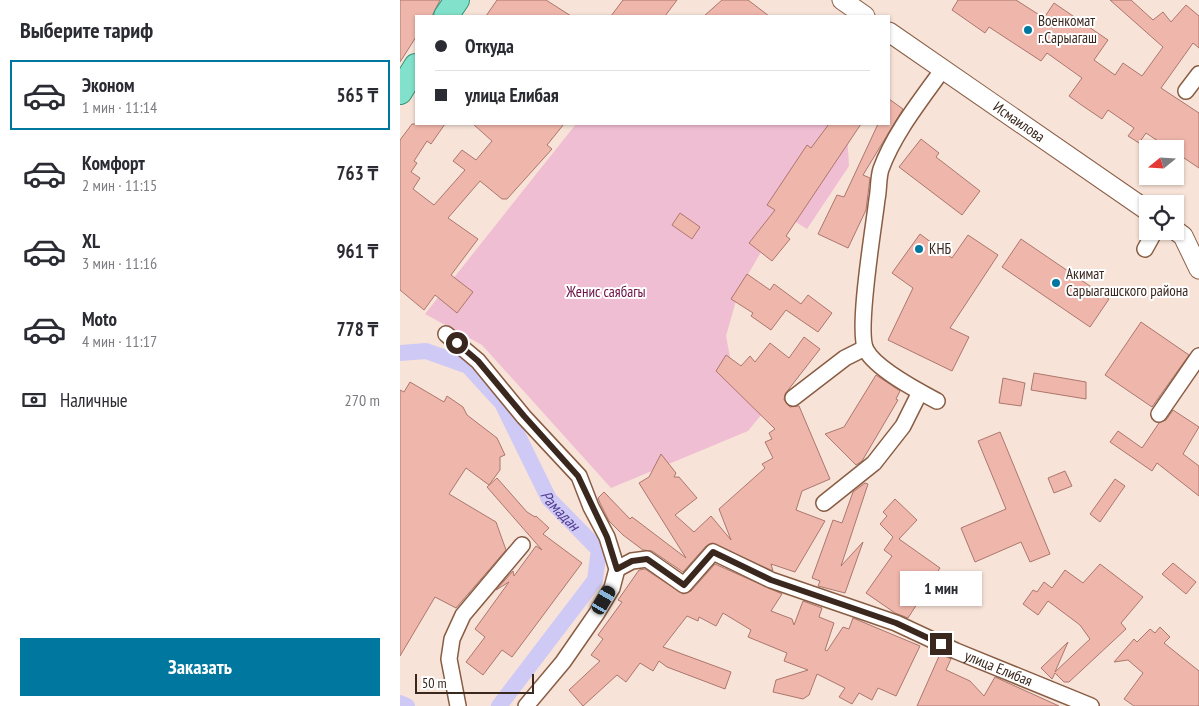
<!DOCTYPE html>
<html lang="ru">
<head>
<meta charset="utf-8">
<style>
  :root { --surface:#fff; --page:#f7f7f7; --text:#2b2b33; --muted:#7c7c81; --line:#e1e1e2; --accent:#00779f }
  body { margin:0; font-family:"PT Sans Narrow",sans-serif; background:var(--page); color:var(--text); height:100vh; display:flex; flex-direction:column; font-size:19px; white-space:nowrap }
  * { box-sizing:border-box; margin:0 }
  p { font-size:16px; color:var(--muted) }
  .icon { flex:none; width:28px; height:28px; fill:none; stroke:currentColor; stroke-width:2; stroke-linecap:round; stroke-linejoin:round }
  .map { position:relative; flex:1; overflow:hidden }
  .drawer { display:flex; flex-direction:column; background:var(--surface); width:400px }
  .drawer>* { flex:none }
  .guide { position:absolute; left:15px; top:15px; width:475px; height:110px; border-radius:0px; box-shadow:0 1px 4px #0004; display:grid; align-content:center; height:110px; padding:0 20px; background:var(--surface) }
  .needle { width:32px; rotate:252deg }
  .controls { position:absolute; left:739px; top:140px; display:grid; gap:10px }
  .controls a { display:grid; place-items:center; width:45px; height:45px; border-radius:0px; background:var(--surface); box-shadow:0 1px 4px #0004; font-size:25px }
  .scale { position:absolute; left:15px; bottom:12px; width:119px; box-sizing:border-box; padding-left:5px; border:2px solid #3a271d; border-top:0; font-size:14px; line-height:18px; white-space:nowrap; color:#3a271d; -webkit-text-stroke:4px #fff; paint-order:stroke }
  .end { position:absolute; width:22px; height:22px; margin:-11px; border:6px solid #3a271d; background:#fff; box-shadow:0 0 0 2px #fff }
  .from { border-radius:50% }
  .bubble { position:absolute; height:35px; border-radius:0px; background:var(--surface); box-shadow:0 1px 4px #0004; font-size:16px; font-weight:700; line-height:35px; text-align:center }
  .car { position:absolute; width:15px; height:30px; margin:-15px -8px; border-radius:6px; box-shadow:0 0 4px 1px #0007; background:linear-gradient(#222 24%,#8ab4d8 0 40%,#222 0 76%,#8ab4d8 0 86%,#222 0) }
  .guide b { display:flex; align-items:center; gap:18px; height:48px; font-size:19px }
  .guide b+b { border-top:1px solid var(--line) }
  .guide i { width:12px; height:12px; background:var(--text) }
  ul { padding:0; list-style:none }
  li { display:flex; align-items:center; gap:15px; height:70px; margin:0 10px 8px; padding:0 10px; border:2px solid transparent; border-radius:0px }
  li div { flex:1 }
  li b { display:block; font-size:19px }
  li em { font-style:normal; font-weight:700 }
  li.on { border-color:var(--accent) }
  li>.icon { width:45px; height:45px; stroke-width:1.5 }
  h2 { padding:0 20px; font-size:22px; line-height:60px }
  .pay { display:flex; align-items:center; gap:12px; height:55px; padding:0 20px; font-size:19px }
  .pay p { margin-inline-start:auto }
  .cta { display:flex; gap:10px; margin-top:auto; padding:10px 20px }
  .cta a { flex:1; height:58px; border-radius:0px; background:var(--accent); color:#fff; font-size:20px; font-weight:700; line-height:58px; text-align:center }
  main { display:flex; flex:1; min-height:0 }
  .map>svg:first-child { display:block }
</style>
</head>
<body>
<main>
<section class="drawer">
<h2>Выберите тариф</h2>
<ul>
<li class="on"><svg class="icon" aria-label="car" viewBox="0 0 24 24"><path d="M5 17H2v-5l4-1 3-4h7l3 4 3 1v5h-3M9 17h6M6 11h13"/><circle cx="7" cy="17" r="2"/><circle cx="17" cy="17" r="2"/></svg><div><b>Эконом</b><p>1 мин · 11:14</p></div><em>565 ₸</em></li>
<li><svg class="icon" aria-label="car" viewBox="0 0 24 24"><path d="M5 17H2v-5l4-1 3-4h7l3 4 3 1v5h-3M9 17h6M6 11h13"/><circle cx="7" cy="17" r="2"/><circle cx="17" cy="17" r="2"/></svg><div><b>Комфорт</b><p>2 мин · 11:15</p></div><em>763 ₸</em></li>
<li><svg class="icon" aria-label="car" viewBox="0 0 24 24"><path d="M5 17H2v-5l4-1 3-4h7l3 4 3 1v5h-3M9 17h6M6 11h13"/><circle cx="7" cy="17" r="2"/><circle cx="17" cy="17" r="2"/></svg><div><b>XL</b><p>3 мин · 11:16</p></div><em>961 ₸</em></li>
<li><svg class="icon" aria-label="car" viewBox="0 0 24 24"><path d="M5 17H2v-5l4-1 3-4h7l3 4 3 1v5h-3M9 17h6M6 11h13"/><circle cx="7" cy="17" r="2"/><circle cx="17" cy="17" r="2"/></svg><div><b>Moto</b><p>4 мин · 11:17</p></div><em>778 ₸</em></li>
</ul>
<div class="pay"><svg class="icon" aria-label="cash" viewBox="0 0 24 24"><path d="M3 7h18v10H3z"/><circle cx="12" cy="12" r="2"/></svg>Наличные<p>270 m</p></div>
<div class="cta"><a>Заказать</a></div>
</section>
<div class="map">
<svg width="799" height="706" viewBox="0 0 799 706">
  <rect width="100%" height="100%" fill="#f8e3d8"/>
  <path fill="#f0bed3" d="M176 124H430L447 131 449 166 407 229 383 214 339 290 326 336 334 377 366 409 348 431 211 488 82 345 25 314Z"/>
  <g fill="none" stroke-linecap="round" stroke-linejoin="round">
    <g stroke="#cfc9f6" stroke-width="16">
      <path id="s1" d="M0 353 26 351 68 366 102 403 149 499 199 550 195 580 99 706"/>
      <path d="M0 703 7 706"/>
    </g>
  </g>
  <path fill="#efb6ab" stroke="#ac776d" d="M0 0H40L32 16H16V37L0 62Z
    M97 0H146L171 16H86Z
    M223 0H277L265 16H211Z
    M322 0H348L369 16H304Z
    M558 0H616L644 18 654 3 708 40 694 60 715 75 723 63 742 76 763 47 710 0H731L753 20 763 12 771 22 786 5 799 16V48L793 43 761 88 799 113V168L775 152V149H770L746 133 739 143 728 136 734 128 708 110 702 119 680 104 669 96 682 78 647 53 641 61 589 27 585 33 552 10Z
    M489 99 503 109 463 175 470 178 466 210 448 248 418 234 437 195 444 197 478 124H489Z
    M12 124H45L31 144 27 141 14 161 17 163 11 172 20 178 13 189 34 205 65 170 53 161 62 150 76 160 92 141 73 124H164L147 145 152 149 107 199H102L80 181 48 218 78 239 51 275 73 292 57 313 35 295 24 310 0 290V140Z
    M429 124H461L386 236 390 239 372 261 349 243 375 210 367 205 407 145 411 148Z
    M521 139 539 153 536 157 580 191 562 215 499 167Z
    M280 213 300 227 292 239 272 225Z
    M520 234 552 258 568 235 598 255 550 328 569 337 552 371 488 340 513 288 492 273Z
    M621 239 709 299 690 327 602 267Z
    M347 274 370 290 374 284 401 304 408 295 432 313 418 332 386 310 371 330 351 316 353 313 331 299Z
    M741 322 789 355 752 407 705 375Z
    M404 337 420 349 385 394 384 400 390 407 399 406 430 479 402 491 396 510 425 521 395 572 371 564 373 571 312 543 306 546 283 572 252 551 243 550 223 535 209 521 200 503 198 498 204 492 230 519 232 517 286 558 239 483 249 477 261 454 276 473 274 477H279L297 498 275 515 294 532 311 516 331 540 319 509 365 468 362 464 373 458 365 442 372 439 369 433 375 429 316 371 326 355 341 366 350 356 355 362 370 343 389 358Z
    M634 373 686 382V399L631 390Z
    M476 375 500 391 496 399 498 400 462 461 456 465 425 434 444 427Z
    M603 378 625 383 621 406 599 403Z
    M10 382 44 402 47 396 63 407 67 415 97 438 105 455 100 457V470L89 485 66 468 49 494 96 522 106 550 56 608 35 597 0 656V390L4 392Z
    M773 410 799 427 783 454 799 466V496L757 463 752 471 710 442 718 431 742 448 759 423 766 420Z
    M600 432 650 554 630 562 621 542 575 562 561 528 606 509 578 441Z
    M665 471 672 486 654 493 648 478Z
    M97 478 127 512 135 517 136 516 149 528 143 534 182 563 112 657 102 650 83 675 66 662 85 637 75 629 109 582 96 590 113 571 114 576 136 546 142 550 87 487Z
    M715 479 725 486 700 522 690 514Z
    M465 483 468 484 441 566 463 542 445 593 418 586 420 581 412 578 433 520 442 523 453 492Z
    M495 499 517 520 499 539 540 568 508 618 495 613 466 593 492 556 484 550 493 537 480 524 487 516 483 512Z
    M773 563 796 582 786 594 762 574Z
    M315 564 382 594 371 611 392 619 394 625 403 601 422 608 419 617 434 623 425 650 427 651 443 627 449 629 453 618 520 646 496 696 478 688 472 700 459 693 452 704 439 697 445 688 417 674 409 695 403 699 373 692 376 680 408 670 384 661 387 653 348 637 351 630 323 613 316 626 299 617 298 621 287 616 263 647 331 672 325 689 267 667 259 661 253 671 240 663 226 682 217 675 183 706 169 690 200 661 191 655 203 639 198 635 222 602 218 600 239 570 245 569 283 594 291 591Z
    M700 564 743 597 721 623 726 629 669 682H664L655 673 652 679 641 668 668 642 655 672 690 639 680 625 648 601 638 615 623 604 633 590 637 592 644 582 652 588 665 570 683 583Z
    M760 627 770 637 764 643 799 671V706H734L724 699 743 673 728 660 714 662 734 639 737 642 750 629 755 633Z
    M540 654 551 659 546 670 570 681 584 696 595 677 659 706H517Z"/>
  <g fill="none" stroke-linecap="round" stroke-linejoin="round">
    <g stroke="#895d44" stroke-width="18">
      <g id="minor">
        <path d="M786 91 799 74"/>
        <path d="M745 249 755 231"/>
        <path d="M46 334 78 361 124 417 179 476 191 507 207 537 217 569 212 588 197 613 163 662 126 706"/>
        <path d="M393 398 445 358 465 348"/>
        <path d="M537 401C518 391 476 369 466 350 456 331 474 226 477 199 479 190 478 178 481 169 494 133 521 100 543 69"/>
        <path d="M759 414 799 356"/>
        <path d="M424 503 474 463 503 426 520 392"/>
        <path id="s2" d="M217 569 232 561 247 559 284 585 313 552 371 580 496 623 556 651 691 706"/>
        <path d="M58 706 49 659 52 639 63 615 122 545"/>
      </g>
    </g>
    <g stroke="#895d44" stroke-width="21">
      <g id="tertiary">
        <path d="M442 0 465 16"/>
        <path id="s3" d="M489 32 748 211"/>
        <path d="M775 230 783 236 799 269"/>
      </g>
    </g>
    <g stroke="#329376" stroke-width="26">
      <path id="primary" d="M46 16 57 0
        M0 92 16 66"/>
    </g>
    <use href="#minor" stroke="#fff" stroke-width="15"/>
    <use href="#tertiary" stroke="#fff" stroke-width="19"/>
    <use href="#primary" stroke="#82e1ca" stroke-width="24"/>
  </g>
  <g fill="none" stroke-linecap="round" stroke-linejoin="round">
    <path stroke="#3a271d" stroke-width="6" d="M57 343 78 361 124 416 178 476 207 537 217 569 232 561 247 559 284 585 313 552 371 580 496 623 541 644"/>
  </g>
  <g fill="#00779f" stroke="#fff" stroke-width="2">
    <circle cx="628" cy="30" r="5"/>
    <circle cx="519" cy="249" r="5"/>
    <circle cx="656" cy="283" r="5"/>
  </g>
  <g text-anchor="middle" stroke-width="4" stroke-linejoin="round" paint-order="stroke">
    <g font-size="15" fill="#3a271d" stroke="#fff" text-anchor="start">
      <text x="638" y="26">Военкомат<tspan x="638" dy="17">г.Сарыагаш</tspan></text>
      <text x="529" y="254">КНБ</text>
      <text x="666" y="279">Акимат<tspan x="666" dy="17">Сарыагашского района</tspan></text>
    </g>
    <g font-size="15" fill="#3a271d" stroke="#fff">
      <text dy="5" stroke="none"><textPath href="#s3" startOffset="158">Исмаилова</textPath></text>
      <text dy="5" stroke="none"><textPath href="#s2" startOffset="430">улица Елибая</textPath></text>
    </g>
    <g font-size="15" fill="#6c1045" stroke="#fff">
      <text x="206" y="297">Женис саябагы</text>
    </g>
    <g font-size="16" font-style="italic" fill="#523d91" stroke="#fff">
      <text dy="6" stroke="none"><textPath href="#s1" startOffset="244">Рамадан</textPath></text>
    </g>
  </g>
</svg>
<div class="controls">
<a><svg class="needle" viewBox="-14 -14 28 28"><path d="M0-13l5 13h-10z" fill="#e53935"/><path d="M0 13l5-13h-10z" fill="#7c7c81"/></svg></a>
<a><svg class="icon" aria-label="locate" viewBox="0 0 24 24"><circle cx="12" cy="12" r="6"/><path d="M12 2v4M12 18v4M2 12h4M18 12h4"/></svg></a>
</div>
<div class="scale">50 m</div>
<i class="end from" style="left:57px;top:343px"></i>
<i class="end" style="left:541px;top:644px"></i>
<div class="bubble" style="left:500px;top:571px;width:82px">1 мин</div>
<i class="car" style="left:204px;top:600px;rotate:30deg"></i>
<div class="guide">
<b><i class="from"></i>Откуда</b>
<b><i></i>улица Елибая</b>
</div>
</div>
</main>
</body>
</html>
